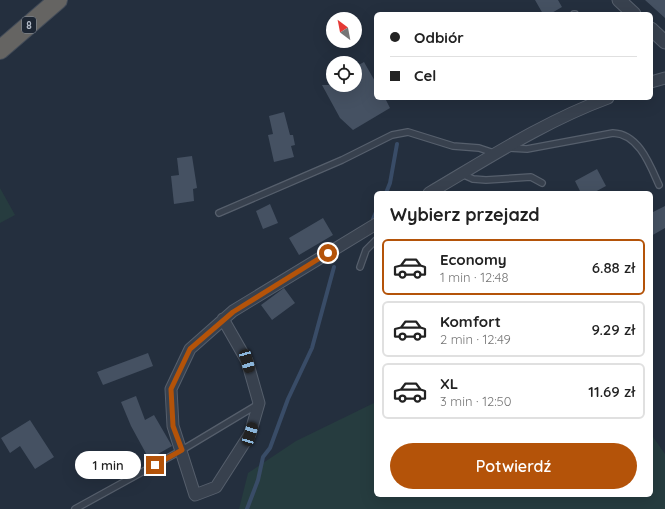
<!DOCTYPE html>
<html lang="pl">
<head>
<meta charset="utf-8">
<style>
  :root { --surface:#fff; --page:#f2f2f2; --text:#222; --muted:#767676; --line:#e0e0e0; --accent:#b45309 }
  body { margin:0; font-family:Quicksand,sans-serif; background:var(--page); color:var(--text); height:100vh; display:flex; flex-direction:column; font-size:15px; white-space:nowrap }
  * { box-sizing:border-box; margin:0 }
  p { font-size:13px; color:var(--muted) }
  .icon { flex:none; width:22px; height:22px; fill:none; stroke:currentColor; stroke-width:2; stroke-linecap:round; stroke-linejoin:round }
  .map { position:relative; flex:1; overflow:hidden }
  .side { position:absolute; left:374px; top:191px; width:279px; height:306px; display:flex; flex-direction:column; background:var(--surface); border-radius:6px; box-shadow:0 4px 16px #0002 }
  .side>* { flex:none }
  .banner { position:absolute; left:374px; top:12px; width:279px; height:88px; border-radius:6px; box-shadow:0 4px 16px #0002; display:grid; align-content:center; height:88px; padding:0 16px; background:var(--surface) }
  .needle { width:26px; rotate:328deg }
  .buttons { position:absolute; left:326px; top:12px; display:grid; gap:8px }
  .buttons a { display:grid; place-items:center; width:36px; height:36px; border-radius:50%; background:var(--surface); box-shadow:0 4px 16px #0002; font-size:20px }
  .end { position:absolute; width:18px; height:18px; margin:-9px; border:5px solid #b45309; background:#fff; box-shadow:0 0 0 2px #fff }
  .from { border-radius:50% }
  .bubble { position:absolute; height:28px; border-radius:14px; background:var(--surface); box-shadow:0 4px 16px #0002; font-size:13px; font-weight:600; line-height:28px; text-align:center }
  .car { position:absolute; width:12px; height:24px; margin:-12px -6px; border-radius:5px; box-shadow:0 0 3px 1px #0007; background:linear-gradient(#222 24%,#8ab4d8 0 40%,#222 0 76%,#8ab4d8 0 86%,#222 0) }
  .banner b { display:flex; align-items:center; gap:14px; height:38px; font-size:15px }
  .banner b+b { border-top:1px solid var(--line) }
  .banner i { width:10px; height:10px; background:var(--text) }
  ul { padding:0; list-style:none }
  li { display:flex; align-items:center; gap:12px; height:56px; margin:0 8px 6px; padding:0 8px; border:2px solid var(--line); border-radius:6px }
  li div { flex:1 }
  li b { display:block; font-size:15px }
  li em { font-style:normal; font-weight:600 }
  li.current { border-color:var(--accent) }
  li>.icon { width:36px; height:36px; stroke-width:1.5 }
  h2 { padding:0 16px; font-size:18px; line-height:48px }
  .primary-button { display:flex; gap:8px; margin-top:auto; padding:8px 16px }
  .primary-button a { flex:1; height:46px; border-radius:24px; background:var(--accent); color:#fff; font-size:16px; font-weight:600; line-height:46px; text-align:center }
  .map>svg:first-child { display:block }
</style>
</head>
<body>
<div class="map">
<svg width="665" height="509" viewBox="0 0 665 509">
  <rect width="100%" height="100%" fill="#242f3e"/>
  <path fill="#263c3f" d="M0 188 15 215 0 223Z
    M376 402V495H651V434L665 454V509H239L248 473 296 441Z"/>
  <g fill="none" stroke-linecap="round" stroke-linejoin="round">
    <path stroke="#394c67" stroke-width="4" d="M386 193 390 183 397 144
      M373 219 376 212
      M247 509 258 480 263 457 270 448 288 399 312 348 334 267"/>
  </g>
  <path fill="#455162" d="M535 0H558L562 7 550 14H543Z
    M645 0H665V18Z
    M364 62 376 83V98H385L390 108 353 130 340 118 322 85H355V67Z
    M284 112 290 135H293L295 145 291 146 294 157 274 162 268 135 273 134 269 116Z
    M192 156 197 188 193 189 194 201 174 204 171 176 179 175 177 158Z
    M597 169 606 186 593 193H581L575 181Z
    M270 204 278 223 263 229 256 211Z
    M665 206V228L651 236V213Z
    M323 218 333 235 299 255 289 238Z
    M284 288 295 303 272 320 261 305Z
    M148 353 153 366 103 385 97 372Z
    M136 396 145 420 154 415 172 446 149 459 131 426 121 402Z
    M30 420 54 457 35 469 20 446 10 453 1 438Z"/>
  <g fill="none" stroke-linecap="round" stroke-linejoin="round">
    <g stroke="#565f6c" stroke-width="8">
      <path id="service" d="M574 14H575
        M509 148 527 149 613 133C639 134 650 165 659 185
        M462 174 473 179 486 180 531 177 542 183
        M219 213 342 160 392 135 408 132 453 146 479 148 494 153
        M360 267 366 250 376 240
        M75 509 182 450 257 405"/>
    </g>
    <g stroke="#565f6c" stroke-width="13">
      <path id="minor" d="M651 82 665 78
        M429 193C487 159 545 121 608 98
        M223 319 247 361 259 403 250 434 216 487 195 495 173 426 171 389 190 349 233 311 376 224"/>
    </g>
    <g stroke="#565f6c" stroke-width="15">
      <path id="tertiary" d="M619 0 634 14
        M651 29 665 42"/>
    </g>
    <g stroke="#434c59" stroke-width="20">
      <path id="trunk" d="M0 50 58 0"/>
    </g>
    <use href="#service" stroke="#38414e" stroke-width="5.5"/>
    <use href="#minor" stroke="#38414e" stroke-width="11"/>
    <use href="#tertiary" stroke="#38414e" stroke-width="13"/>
    <use href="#trunk" stroke="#656462" stroke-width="18"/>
  </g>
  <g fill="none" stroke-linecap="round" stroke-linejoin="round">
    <path stroke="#b45309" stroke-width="5" d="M155 465 182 450 173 426 171 389 190 349 233 312 328 253"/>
  </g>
  <g text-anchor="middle" stroke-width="3.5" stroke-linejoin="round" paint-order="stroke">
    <rect fill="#1d2633" stroke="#878f9c" stroke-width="1" x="22" y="17" width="14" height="16" rx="3"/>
    <g font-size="10" font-weight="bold" fill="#b4bcc9">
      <text x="29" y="29">8</text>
    </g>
  </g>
</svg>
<div class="buttons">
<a><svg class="needle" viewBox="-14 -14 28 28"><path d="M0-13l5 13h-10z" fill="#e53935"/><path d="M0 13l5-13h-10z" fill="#767676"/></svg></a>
<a><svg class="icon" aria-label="locate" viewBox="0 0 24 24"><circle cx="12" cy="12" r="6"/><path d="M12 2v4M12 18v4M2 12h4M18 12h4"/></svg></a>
</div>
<i class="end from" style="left:328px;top:253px"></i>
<i class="end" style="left:155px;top:465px"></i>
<div class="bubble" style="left:75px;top:451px;width:66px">1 min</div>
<i class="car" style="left:247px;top:361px;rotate:164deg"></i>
<i class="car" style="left:250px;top:434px;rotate:17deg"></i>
<div class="banner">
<b><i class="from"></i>Odbiór</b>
<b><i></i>Cel</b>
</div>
<section class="side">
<h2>Wybierz przejazd</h2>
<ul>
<li class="current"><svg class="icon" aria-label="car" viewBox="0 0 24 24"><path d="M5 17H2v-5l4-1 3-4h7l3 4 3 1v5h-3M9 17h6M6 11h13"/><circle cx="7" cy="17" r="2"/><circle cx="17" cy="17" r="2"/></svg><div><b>Economy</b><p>1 min · 12:48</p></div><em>6.88 zł</em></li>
<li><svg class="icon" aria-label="car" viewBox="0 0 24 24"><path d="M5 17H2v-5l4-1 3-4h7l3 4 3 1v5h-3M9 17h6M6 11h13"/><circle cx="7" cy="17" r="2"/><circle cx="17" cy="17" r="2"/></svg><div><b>Komfort</b><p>2 min · 12:49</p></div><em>9.29 zł</em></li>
<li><svg class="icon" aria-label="car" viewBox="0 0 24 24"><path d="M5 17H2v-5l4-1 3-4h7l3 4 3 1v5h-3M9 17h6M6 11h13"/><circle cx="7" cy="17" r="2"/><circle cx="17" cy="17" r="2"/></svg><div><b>XL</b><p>3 min · 12:50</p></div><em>11.69 zł</em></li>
</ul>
<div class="primary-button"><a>Potwierdź</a></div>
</section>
</div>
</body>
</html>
